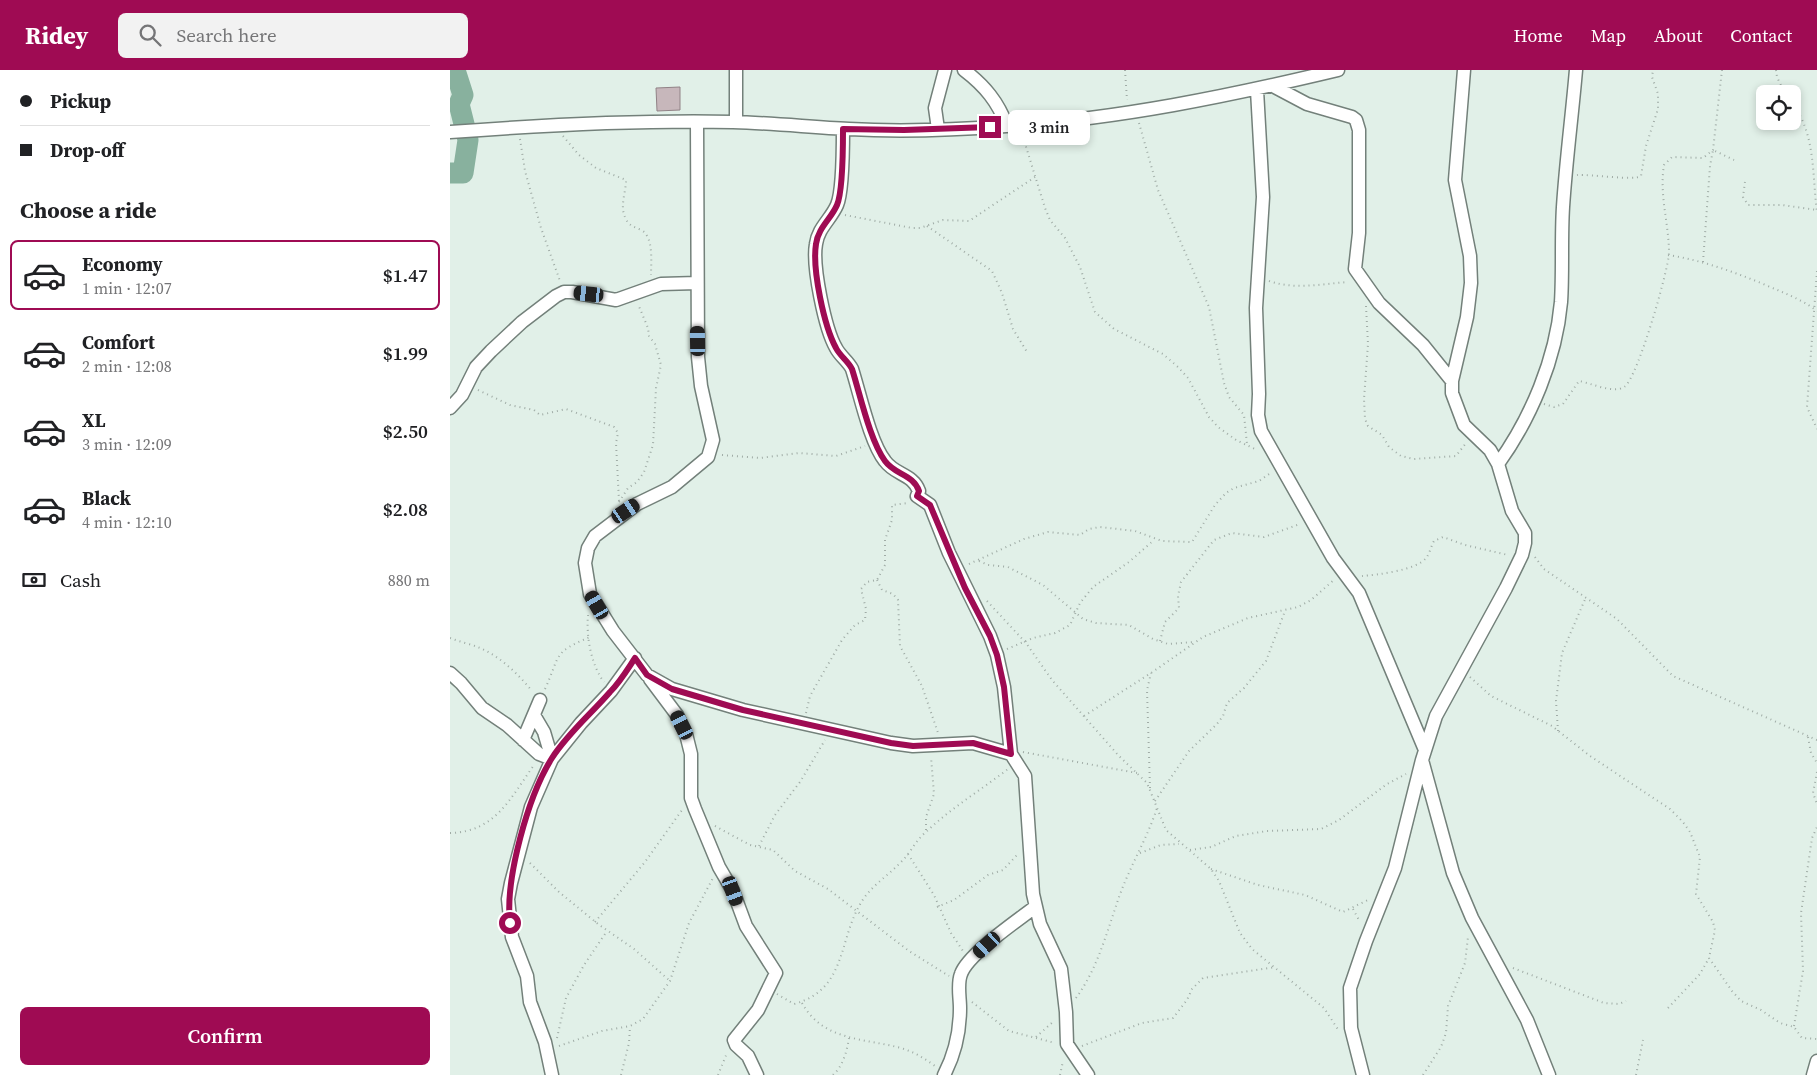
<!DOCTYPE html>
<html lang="en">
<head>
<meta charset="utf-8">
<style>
  :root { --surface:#fff; --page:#f2f2f2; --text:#202124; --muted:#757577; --line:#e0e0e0; --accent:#9f0b53 }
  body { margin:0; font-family:"Source Serif 4",serif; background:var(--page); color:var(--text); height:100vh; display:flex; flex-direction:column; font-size:19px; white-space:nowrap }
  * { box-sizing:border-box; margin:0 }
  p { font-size:16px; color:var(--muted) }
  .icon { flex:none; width:28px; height:28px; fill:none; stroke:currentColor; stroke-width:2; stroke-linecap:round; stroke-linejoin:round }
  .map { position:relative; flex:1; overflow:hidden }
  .drawer { display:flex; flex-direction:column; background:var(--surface); width:450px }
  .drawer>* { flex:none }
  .guide { display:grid; align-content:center; height:110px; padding:0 20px; background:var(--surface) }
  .tools { position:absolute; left:1306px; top:15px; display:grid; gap:10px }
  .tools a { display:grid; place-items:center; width:45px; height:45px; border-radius:8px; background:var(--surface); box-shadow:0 2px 8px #0003; font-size:25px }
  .end { position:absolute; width:22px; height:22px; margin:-11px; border:6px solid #9f0b53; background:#fff; box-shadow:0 0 0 2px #fff }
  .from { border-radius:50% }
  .bubble { position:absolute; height:35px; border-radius:8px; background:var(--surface); box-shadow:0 2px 8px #0003; font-size:16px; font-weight:600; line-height:35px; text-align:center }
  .car { position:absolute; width:15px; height:30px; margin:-15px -8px; border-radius:6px; box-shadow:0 0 4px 1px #0007; background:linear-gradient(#222 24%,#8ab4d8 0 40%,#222 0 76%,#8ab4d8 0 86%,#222 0) }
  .guide b { display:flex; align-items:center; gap:18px; height:48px; font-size:19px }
  .guide b+b { border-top:1px solid var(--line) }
  .guide i { width:12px; height:12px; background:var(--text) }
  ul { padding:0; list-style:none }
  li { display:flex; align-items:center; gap:15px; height:70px; margin:0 10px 8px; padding:0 10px; border:2px solid transparent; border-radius:8px }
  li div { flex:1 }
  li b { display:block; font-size:19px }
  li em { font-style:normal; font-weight:600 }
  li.current { border-color:var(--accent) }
  li>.icon { width:45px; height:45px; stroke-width:1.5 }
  h2 { padding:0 20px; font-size:22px; line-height:60px }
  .pay { display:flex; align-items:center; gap:12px; height:55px; padding:0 20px; font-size:19px }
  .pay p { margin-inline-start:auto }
  .button { display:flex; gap:10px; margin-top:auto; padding:10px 20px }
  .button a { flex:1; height:58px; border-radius:8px; background:var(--accent); color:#fff; font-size:20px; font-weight:600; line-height:58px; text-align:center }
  header { display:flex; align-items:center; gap:30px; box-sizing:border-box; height:70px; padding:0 25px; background:var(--accent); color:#fff }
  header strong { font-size:24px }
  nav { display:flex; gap:28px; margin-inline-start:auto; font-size:18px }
  .search { width:350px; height:45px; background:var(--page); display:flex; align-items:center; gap:12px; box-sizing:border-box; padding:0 18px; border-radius:8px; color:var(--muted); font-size:19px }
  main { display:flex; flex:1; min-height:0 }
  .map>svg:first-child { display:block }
</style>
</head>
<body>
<header>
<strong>Ridey</strong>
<div class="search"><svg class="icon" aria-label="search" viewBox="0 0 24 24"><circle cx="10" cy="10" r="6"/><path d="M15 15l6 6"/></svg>Search here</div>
<nav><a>Home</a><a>Map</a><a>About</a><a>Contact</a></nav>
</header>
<main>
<section class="drawer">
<div class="guide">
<b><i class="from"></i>Pickup</b>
<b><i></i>Drop-off</b>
</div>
<h2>Choose a ride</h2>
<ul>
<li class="current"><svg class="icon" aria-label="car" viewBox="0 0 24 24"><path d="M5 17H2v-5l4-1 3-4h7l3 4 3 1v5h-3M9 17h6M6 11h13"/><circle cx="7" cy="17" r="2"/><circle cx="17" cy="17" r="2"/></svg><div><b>Economy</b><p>1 min · 12:07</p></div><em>$1.47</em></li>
<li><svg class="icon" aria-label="car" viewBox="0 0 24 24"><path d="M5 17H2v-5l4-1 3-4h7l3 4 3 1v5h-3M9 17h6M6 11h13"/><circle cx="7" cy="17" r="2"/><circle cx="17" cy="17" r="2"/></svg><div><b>Comfort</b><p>2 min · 12:08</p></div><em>$1.99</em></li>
<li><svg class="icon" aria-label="car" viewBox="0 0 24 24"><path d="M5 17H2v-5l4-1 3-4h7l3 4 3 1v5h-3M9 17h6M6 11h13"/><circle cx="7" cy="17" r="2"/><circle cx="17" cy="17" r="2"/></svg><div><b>XL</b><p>3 min · 12:09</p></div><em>$2.50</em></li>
<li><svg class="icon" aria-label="car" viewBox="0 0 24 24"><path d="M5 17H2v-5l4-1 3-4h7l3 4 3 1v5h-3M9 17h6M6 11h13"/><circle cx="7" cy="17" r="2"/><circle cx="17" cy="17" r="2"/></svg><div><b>Black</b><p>4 min · 12:10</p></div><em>$2.08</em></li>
</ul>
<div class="pay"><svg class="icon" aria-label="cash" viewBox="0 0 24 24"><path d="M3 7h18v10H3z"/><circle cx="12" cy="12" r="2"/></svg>Cash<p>880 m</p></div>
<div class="button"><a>Confirm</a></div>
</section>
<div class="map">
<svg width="1367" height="1005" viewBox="0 0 1367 1005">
  <rect width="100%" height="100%" fill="#e1f0e8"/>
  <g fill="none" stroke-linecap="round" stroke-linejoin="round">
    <path stroke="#88b19e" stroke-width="21" d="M0 103H13L18 70 9 34 13 25 5 0"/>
  </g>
  <path fill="#c7b7bb" stroke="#918286" d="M230 17V40L207 41 206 18Z"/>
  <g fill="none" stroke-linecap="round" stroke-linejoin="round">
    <g stroke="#73807a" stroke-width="15">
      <path id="street" d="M286 0V52
        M514 0C535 16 548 32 557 56
        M1014 0 1005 110 1020 186 1021 213 1017 247 1002 311V323L1014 355 1040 380 1048 394 1062 441 1075 463V473L1072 485 1056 518 986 646 972 690 1003 803 1022 848 1077 950 1099 1005
        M823 16 857 34 902 47 906 50 909 60V163L905 199 929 233 973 275 1002 311
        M807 20 813 127 806 238 809 324 808 345 811 361 883 488 909 523 975 680
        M247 52 248 287 251 316 263 370 258 387 222 417 187 434 145 466 138 478 135 493 140 524 163 561 197 605 222 619 293 640 441 673 463 676 523 673 561 684 575 706 583 824 590 854 611 899 616 942 617 974 638 1005
        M393 59C393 76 393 121 387 135 381 149 368 158 366 174 362 196 375 259 386 278 390 286 398 291 402 299 410 324 420 372 435 391 445 405 463 404 469 421L467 426 480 435 499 483 540 566 547 585 554 617 561 684
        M488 59 485 38 495 0
        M0 62C94 55 188 50 283 52 321 53 360 57 399 59 451 62 504 60 556 56 668 49 779 26 888 0
        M0 338 12 325 26 297 41 281 72 252 106 226 114 222H122L166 230 211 214 247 213
        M1048 394C1081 348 1106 289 1111 232 1113 201 1111 169 1113 137 1116 91 1122 46 1126 0
        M0 603 11 613 32 638 57 655 89 684 102 689
        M200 609 227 645 236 664 241 684V728L245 739 269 797 283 821 296 856 326 903 308 940 284 970 286 975 298 986 307 1005
        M84 645 94 662 102 689
        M73 670 90 630
        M102 1005 95 972 80 932 77 906 62 867 58 829 61 813 81 737 102 689 131 653 161 621 185 588
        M494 1005C505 984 510 961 510 938 510 927 507 914 511 904 518 884 567 851 585 837
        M913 1005 901 958 900 918 916 871 945 798 972 690
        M1363 1005 1367 991"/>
    </g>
    <path stroke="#a0aca6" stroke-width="2" stroke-dasharray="1 4" stroke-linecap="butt" d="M675 0 677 30
      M1326 0 1327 7 1335 24
      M1342 33C1366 64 1362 105 1367 142
      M689 53 708 120 759 237 774 313 779 327 794 345 797 374
      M113 66 129 85 146 98 176 110C176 123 169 137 176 149 179 156 185 157 191 160 204 166 201 193 201 205
      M573 67 595 138 600 150 615 168 630 197 645 242 664 259 713 284 728 297 738 308 759 347 768 357 786 370 807 380
      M70 69 75 101 91 158 110 211
      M1127 105C1140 104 1185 111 1191 106L1196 76 1208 39V24L1202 7 1203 0
      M1295 112 1293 127 1298 135H1332L1367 140
      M395 145 462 158H470L493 150 519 151 585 107
      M477 156 542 201 552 223 563 259 577 282
      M1218 185C1251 190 1281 201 1311 213 1331 222 1350 228 1367 241
      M1253 192 1260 96 1263 80 1284 90
      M1367 201 1357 337 1367 359
      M819 211C845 220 871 214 898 212
      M916 236 918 274 914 329 915 349 918 356 932 365 939 377 951 386 964 389 1006 386 1016 373
      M28 320 60 335 84 340 90 345 116 339 164 357 168 363 166 373 169 431
      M1094 334 1104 337 1113 334 1129 311C1141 313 1163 324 1174 317 1187 310 1218 202 1219 183 1219 154 1209 125 1214 95L1222 87 1253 88 1263 80 1272 0
      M272 385 310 388 349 383 386 386 415 376
      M169 432 178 418 187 412 194 402 203 375 206 318 211 295 205 274 199 266 198 258 188 234
      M1085 487 1094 499 1167 549 1223 606 1367 670
      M529 491 538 495 558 497 593 515 633 549 646 553 679 555 703 569 718 574 744 572
      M519 494 574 469 598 462 630 465 639 459 650 457 685 461 712 471 742 472 765 435 776 423 784 418 809 411 822 402
      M912 506C927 505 967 500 976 488 980 483 981 476 984 471L993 467 1015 475 1058 485
      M427 510 432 520 443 524 448 530 450 576 472 616 488 663
      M537 531 576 573 602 610 668 685 697 713 716 760 761 799 769 811 790 863 802 879 874 938 889 961
      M138 545C136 566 141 595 154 612
      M0 568C10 572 21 574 30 578 51 587 68 604 82 621
      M710 571 715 552 729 538 728 526 731 512 764 470 782 463 814 467 850 454
      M557 579 583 568 605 563 620 555 630 533 643 517 679 492 704 470
      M1020 607 1041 626 1102 656 1140 686 1220 739 1233 752 1240 762 1250 787 1246 824 1263 852 1265 860 1259 888 1282 921 1291 931 1311 940 1330 953 1344 957 1352 968 1367 969
      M95 619C111 584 102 583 140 567
      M356 643 360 626 392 570 405 555 415 550 416 539 411 519 417 512 427 510 435 495V470L442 450V435L458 433
      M634 646 701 603 753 567 798 548 848 537 861 530 885 509
      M1108 661 1106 631 1112 583 1136 527
      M1358 667 1361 683 1367 693
      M573 682 687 703
      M1367 702 1363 723 1367 734
      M700 718 697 620 701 603
      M705 731 739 681 767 654 773 646 777 633 794 618 816 591 835 541
      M265 756 300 775 323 780 345 801 378 819 459 881 499 906
      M476 760V747L484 724 481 687
      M0 763C46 762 61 727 84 695
      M309 776 325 745 350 712 375 670
      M740 780 761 777 786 766 817 761 871 759 889 750 937 714 956 704
      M690 783 711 775 729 774
      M458 784 484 825 501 863 513 881
      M80 793 109 822 148 854 184 879 220 911
      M761 799 808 815 855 825 893 842 920 829
      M487 837 504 830 538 805 553 800 567 785
      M903 839 910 852
      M145 852 195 792 232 740
      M1063 898 1154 933 1169 934 1176 931
      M327 924 344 934C399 919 387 867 414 828 425 813 439 805 452 791 461 782 466 770 476 762 501 738 531 720 558 699
      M626 928C650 895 658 856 672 819 683 791 698 766 707 738
      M522 932 559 961 605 973
      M352 933C373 971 413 968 451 978 464 982 474 988 485 996
      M1218 938 1250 904 1259 888
      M1344 956 1353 901 1351 843 1362 768 1367 757
      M586 967 604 951
      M107 968 116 928 134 895 157 861
      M109 976 152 961 180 956 193 949 220 911 239 853 263 808
      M632 976 692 953 723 948 737 930 742 919 753 908 826 897
      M171 1005 179 973 180 956
      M268 1005 277 983
      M383 1005C393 996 397 981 399 968
      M610 1005 613 991
      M973 1005 991 977 996 963 998 936 1015 893 1018 867
      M1186 1005 1193 970"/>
    <use href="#street" stroke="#fff" stroke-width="12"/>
  </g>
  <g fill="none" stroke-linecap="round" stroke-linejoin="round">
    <path stroke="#9f0b53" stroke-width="6" d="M60 853C55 809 78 726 102 688 118 663 141 644 160 622 170 612 177 600 185 588L197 605 222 619 293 640 441 673 463 676 523 673 561 684 554 617 547 585 540 566 515 518 480 435 467 426 469 421C463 404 445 405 435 391 420 371 410 324 402 299 398 291 390 286 386 278 374 256 362 199 366 174 368 158 381 149 387 135 393 121 393 75 393 59L454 60 540 57"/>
  </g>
</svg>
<div class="tools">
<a><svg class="icon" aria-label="locate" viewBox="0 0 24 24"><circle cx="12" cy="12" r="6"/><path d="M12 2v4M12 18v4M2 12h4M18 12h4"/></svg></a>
</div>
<i class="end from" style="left:60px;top:853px"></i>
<i class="end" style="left:540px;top:57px"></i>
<div class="bubble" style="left:558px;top:40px;width:82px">3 min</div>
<i class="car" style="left:139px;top:224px;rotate:276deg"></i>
<i class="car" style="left:248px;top:271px;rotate:359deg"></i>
<i class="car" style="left:176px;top:441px;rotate:56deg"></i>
<i class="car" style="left:147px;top:535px;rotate:330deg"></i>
<i class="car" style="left:232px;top:655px;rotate:333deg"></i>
<i class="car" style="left:283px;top:821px;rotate:160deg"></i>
<i class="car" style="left:537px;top:875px;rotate:228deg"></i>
</div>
</main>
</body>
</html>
